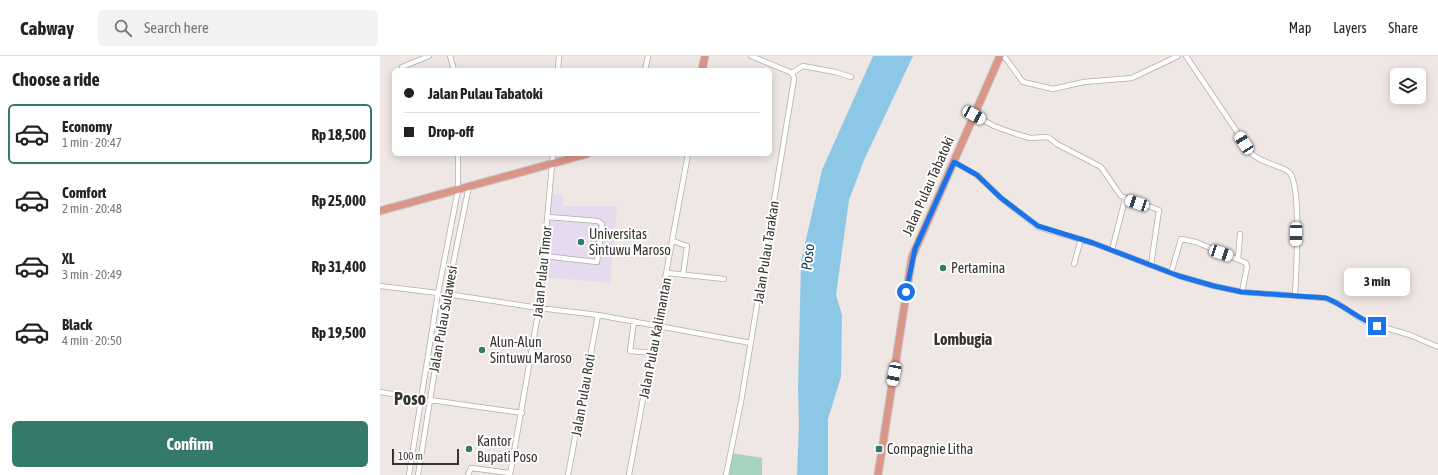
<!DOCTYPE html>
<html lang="en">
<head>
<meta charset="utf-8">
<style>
  :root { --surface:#fff; --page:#f2f2f2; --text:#222; --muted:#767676; --line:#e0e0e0; --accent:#35796b }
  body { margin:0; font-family:"Asap Condensed",sans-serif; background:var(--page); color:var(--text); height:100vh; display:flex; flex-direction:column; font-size:15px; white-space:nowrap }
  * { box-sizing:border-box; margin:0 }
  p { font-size:13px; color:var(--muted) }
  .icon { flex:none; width:22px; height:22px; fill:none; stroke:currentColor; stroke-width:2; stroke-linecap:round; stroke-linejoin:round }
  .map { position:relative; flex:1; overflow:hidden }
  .sheet { display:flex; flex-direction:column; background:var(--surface); width:380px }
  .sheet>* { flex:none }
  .hud { position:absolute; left:12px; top:12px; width:380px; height:88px; border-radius:6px; box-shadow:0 2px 10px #0003; display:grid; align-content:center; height:88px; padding:0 12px; background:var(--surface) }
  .fabs { position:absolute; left:1010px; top:12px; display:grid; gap:8px }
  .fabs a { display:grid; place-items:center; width:36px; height:36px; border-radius:6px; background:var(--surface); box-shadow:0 2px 10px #0003; font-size:20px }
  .scale { position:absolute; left:12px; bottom:10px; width:67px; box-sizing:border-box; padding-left:4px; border:2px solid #363332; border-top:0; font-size:11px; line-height:14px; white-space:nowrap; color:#363332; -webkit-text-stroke:3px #fff; paint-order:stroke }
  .end { position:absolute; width:18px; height:18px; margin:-9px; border:5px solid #1a73e8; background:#fff; box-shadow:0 0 0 2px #fff }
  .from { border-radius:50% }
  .bubble { position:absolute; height:28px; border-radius:6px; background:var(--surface); box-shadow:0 2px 10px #0003; font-size:13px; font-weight:700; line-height:28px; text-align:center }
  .car { position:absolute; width:12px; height:24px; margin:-12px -6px; border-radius:5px; box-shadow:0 0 3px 1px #0007; background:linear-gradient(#fff 24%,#345 0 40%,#fff 0 76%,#345 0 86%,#fff 0) }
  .hud b { display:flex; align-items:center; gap:14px; height:38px; font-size:15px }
  .hud b+b { border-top:1px solid var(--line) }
  .hud i { width:10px; height:10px; background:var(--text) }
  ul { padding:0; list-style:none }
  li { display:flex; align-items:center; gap:12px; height:60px; margin:0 8px 6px; padding:0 4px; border:2px solid transparent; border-radius:6px }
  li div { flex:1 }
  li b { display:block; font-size:15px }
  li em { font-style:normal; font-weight:700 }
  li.selected { border-color:var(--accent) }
  li>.icon { width:36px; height:36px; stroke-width:1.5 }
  h2 { padding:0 12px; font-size:18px; line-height:48px }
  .button { display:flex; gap:8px; margin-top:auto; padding:8px 12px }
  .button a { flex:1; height:46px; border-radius:6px; background:var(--accent); color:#fff; font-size:16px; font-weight:700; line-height:46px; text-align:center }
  header { display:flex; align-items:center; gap:24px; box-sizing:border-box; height:56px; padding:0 20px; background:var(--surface); border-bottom:1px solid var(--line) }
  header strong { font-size:19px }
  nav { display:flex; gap:22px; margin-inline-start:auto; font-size:14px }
  .search { width:280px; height:36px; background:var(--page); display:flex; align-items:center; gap:10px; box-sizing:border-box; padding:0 14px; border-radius:6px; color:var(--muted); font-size:15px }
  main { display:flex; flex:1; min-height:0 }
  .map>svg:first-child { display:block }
</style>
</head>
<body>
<header>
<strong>Cabway</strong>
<div class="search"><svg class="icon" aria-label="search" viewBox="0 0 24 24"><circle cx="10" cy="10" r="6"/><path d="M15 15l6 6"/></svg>Search here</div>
<nav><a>Map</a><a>Layers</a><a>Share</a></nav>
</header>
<main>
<section class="sheet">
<h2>Choose a ride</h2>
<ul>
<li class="selected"><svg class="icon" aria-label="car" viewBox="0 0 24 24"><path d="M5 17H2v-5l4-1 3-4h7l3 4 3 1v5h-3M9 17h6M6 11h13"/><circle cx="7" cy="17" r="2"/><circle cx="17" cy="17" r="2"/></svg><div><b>Economy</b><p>1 min · 20:47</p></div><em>Rp 18,500</em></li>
<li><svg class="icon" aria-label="car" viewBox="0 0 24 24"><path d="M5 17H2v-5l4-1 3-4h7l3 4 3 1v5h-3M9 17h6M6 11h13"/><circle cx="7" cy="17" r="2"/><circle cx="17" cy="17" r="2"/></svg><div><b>Comfort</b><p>2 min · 20:48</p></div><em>Rp 25,000</em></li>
<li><svg class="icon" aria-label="car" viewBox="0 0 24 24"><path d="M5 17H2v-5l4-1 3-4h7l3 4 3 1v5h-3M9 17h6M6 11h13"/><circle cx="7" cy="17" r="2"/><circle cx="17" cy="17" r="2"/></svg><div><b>XL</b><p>3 min · 20:49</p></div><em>Rp 31,400</em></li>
<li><svg class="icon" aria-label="car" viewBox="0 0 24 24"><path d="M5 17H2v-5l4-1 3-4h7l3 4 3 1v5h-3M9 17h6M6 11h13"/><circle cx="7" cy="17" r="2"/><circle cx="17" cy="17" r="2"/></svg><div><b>Black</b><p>4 min · 20:50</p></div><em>Rp 19,500</em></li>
</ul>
<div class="button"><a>Confirm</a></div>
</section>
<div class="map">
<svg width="1058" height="419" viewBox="0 0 1058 419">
  <rect width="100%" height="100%" fill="#efe7e4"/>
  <path fill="#e6daee" d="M172 138 183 139V150H237L230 227 165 221Z"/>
  <path fill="#a7d4be" d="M352 397 382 402V419H348Z"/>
  <path fill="#8cc7e6" d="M493 0H533L484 104 469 144 456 239 462 259 461 321 448 363V419H417L419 367 418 334 421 205 442 114Z"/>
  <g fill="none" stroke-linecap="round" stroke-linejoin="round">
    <g stroke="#b3aca9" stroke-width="6">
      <path id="minor" d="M70 0 74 14
        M624 0 643 26 673 33 704 26 752 22 798 0
        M806 0 872 98C883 108 906 111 910 117 922 133 916 216 915 239
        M22 11 49 0
        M178 14 179 0
        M265 14 268 0
        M412 17 423 10 455 16 471 21
        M594 59 614 70 636 78 650 82 668 81 677 88 721 111 741 140 779 154 771 209
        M574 106 597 119 621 142 658 171 713 187 799 220 834 230 862 236 945 242 957 247 986 266 1030 279 1058 291
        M293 185 307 190 303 219
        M732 194 745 143
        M164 200 217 206 222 168 218 165 168 161
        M858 203 860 178
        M694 208 701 183
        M288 217 344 223
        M791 217 801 183 816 186 866 207 867 211 862 236
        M0 230 58 237
        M67 238 159 252 218 259 371 287
        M254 265 250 295 273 297
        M0 336 41 343
        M50 344 142 357
        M29 419 58 237 78 134V98
        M38 419 67 238 89 130
        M88 419 91 412 130 417
        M130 419 159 252 173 98
        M188 419 218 259
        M249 419 308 98
        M346 419 361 346 414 23 413 19 410 16 371 0"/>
    </g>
    <g stroke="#c7c6c6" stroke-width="9">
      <path id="trunk" d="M322 14 325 0
        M0 155 207 98
        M498 419 532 201 620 0"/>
    </g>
    <use href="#minor" stroke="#fff" stroke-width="4.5"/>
    <use href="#trunk" stroke="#da9688" stroke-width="7"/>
  </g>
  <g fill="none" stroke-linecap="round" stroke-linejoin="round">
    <path stroke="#1a73e8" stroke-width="5" d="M526 236 535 193 574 106 597 119 621 142 658 170 713 187 799 220 834 230 862 236 946 242C964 249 978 263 997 270"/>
  </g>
  <g fill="#35796b" stroke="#fff" stroke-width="1.5">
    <circle cx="201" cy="186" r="4"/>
    <circle cx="563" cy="212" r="4"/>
    <circle cx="102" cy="294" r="4"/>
    <circle cx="89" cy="393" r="4"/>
    <rect x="495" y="389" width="8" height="8" rx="2"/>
  </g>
  <g text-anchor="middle" stroke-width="4" stroke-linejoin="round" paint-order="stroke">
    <g font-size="14" fill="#363332" stroke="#fff">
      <text transform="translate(548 130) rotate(-66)" y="5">Jalan Pulau Tabatoki</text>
      <text transform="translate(386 196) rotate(-81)" y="5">Jalan Pulau Tarakan</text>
      <text transform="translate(162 216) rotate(-84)" y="5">Jalan Pulau Timor</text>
      <text transform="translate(63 263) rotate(-80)" y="5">Jalan Pulau Sulawesi</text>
      <text transform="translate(275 282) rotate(-79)" y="5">Jalan Pulau Kalimantan</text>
      <text transform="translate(203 339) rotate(-80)" y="5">Jalan Pulau Roti</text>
    </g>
    <g font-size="14" fill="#363332" stroke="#fff" text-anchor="start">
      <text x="209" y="183">Universitas<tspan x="209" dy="16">Sintuwu Maroso</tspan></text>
      <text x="571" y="217">Pertamina</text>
      <text x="110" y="291">Alun-Alun<tspan x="110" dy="16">Sintuwu Maroso</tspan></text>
      <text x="97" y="390">Kantor<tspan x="97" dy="16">Bupati Poso</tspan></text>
      <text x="507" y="398">Compagnie Litha</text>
    </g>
    <g font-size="15" font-style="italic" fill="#0c3f54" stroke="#fff">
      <text transform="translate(428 201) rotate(-84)" y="5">Poso</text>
    </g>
    <g font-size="16" font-weight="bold" fill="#363332" stroke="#fff">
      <text x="583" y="289">Lombugia</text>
    </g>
    <g font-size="18" font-weight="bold" fill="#363332" stroke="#fff">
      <text x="30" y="349">Poso</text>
    </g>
  </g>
</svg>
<div class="fabs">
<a><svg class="icon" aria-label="layers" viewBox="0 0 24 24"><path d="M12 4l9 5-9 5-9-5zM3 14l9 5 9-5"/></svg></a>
</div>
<div class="scale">100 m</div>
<i class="end from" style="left:526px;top:236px"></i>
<i class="end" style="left:997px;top:270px"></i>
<div class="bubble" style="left:964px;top:212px;width:66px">3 min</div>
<i class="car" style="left:594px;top:59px;rotate:119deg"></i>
<i class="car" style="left:864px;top:87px;rotate:327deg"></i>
<i class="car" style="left:757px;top:147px;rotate:288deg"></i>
<i class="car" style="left:916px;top:178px;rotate:181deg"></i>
<i class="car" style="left:841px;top:197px;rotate:109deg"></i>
<i class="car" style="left:514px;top:318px;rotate:191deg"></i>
<div class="hud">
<b><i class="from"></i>Jalan Pulau Tabatoki</b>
<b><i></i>Drop-off</b>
</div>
</div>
</main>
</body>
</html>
